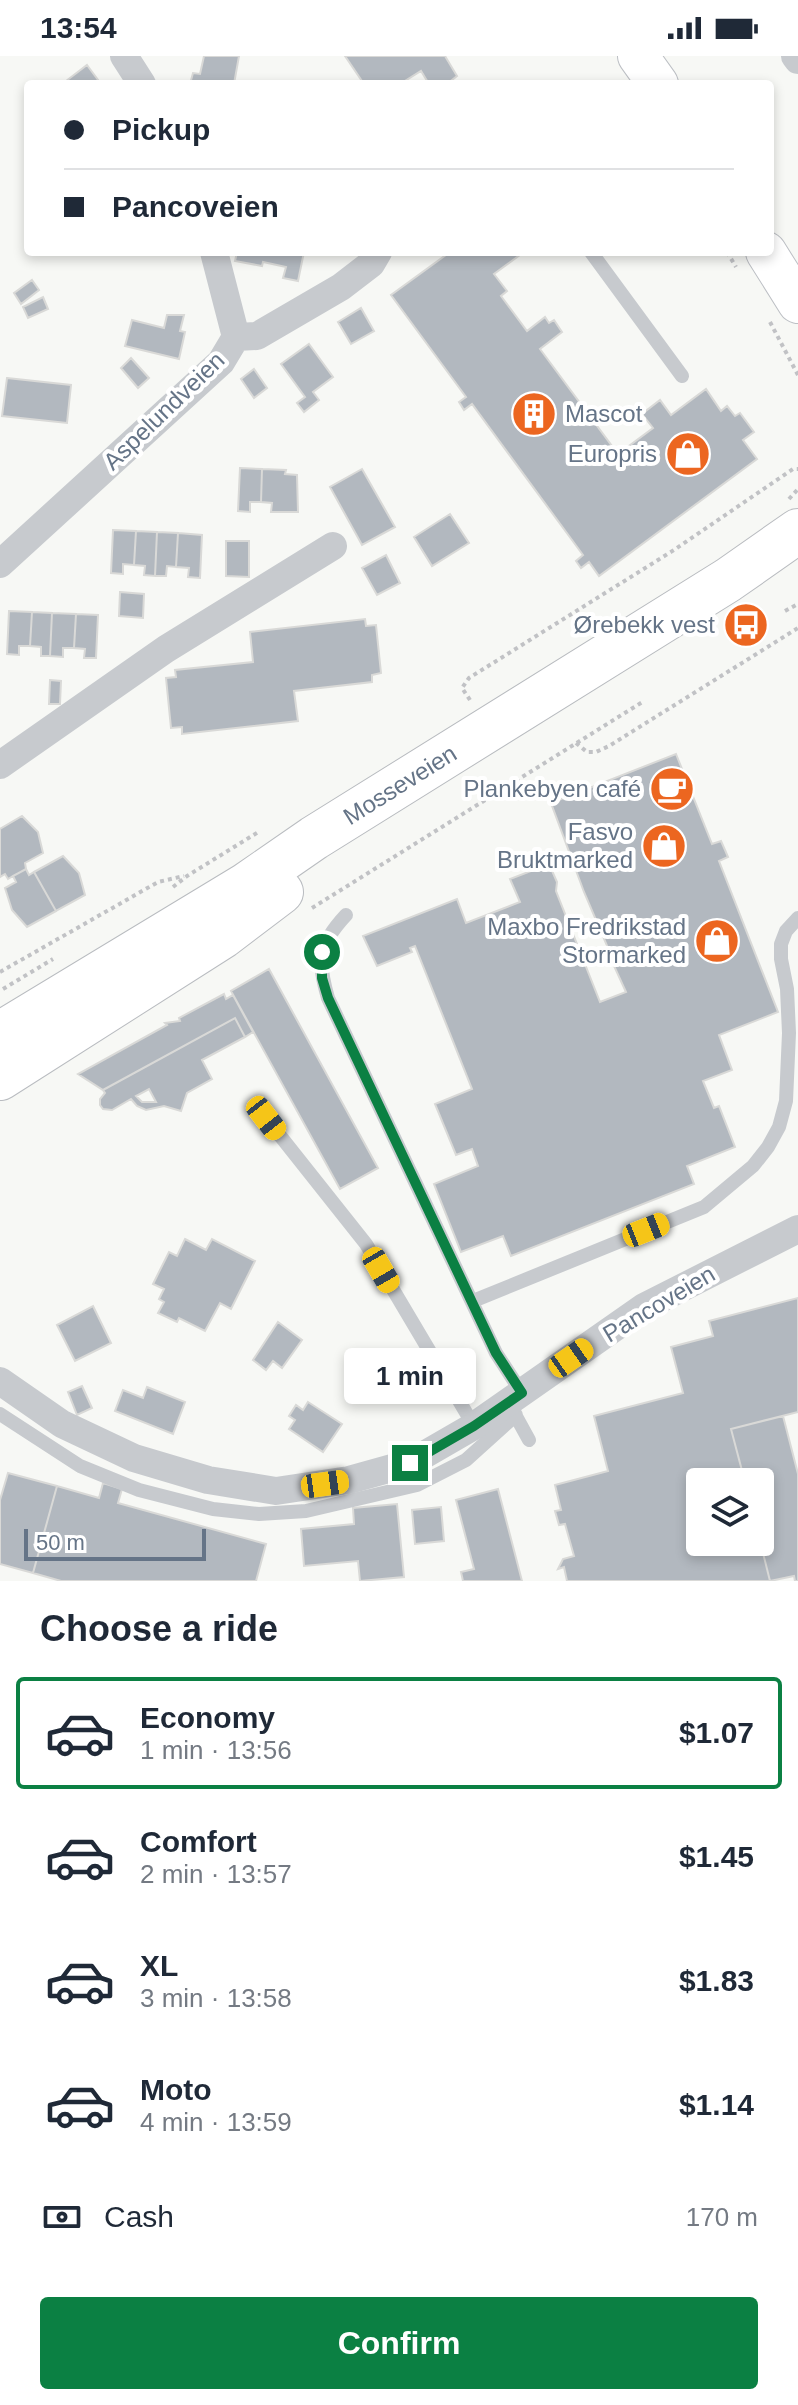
<!DOCTYPE html>
<html lang="en">
<head>
<meta charset="utf-8">
<style>
  :root { --surface:#fff; --page:#f6f6f7; --text:#1f2937; --muted:#747a83; --line:#e0e1e3; --accent:#0b8043 }
  body { margin:0; font-family:Arial,sans-serif; background:var(--page); color:var(--text); height:100vh; display:flex; flex-direction:column; font-size:30px; white-space:nowrap }
  * { box-sizing:border-box; margin:0 }
  p { font-size:26px; color:var(--muted) }
  .icon { flex:none; width:44px; height:44px; fill:none; stroke:currentColor; stroke-width:2; stroke-linecap:round; stroke-linejoin:round }
  .map { position:relative; height:1525px; overflow:hidden }
  .details { display:flex; flex-direction:column; background:var(--surface); flex:1 }
  .details>* { flex:none }
  .guide { position:absolute; left:24px; top:24px; width:750px; height:176px; border-radius:8px; box-shadow:0 4px 12px #0003; display:grid; align-content:center; height:176px; padding:0 40px; background:var(--surface) }
  .controls { position:absolute; left:686px; top:1412px; display:grid; gap:16px }
  .controls a { display:grid; place-items:center; width:88px; height:88px; border-radius:8px; background:var(--surface); box-shadow:0 4px 12px #0003; font-size:40px }
  .scale { position:absolute; left:24px; bottom:20px; width:182px; box-sizing:border-box; padding-left:8px; border:4px solid #657487; border-top:0; font-size:22px; line-height:28px; white-space:nowrap; color:#657487; -webkit-text-stroke:6px #fff; paint-order:stroke }
  .end { position:absolute; width:36px; height:36px; margin:-18px; border:10px solid #0b8043; background:#fff; box-shadow:0 0 0 4px #fff }
  .from { border-radius:50% }
  .bubble { position:absolute; height:56px; border-radius:8px; background:var(--surface); box-shadow:0 4px 12px #0003; font-size:26px; font-weight:800; line-height:56px; text-align:center }
  .car { position:absolute; width:24px; height:48px; margin:-24px -12px; border-radius:10px; box-shadow:0 0 6px 2px #0007; background:linear-gradient(#f5c518 24%,#345 0 40%,#f5c518 0 76%,#345 0 86%,#f5c518 0) }
  .guide b { display:flex; align-items:center; gap:28px; height:76px; font-size:30px }
  .guide b+b { border-top:2px solid var(--line) }
  .guide i { width:20px; height:20px; background:var(--text) }
  ul { padding:0; list-style:none }
  li { display:flex; align-items:center; gap:24px; height:112px; margin:0 16px 12px; padding:0 24px; border:4px solid transparent; border-radius:8px }
  li div { flex:1 }
  li b { display:block; font-size:30px }
  li em { font-style:normal; font-weight:800 }
  li.active { border-color:var(--accent) }
  li>.icon { width:72px; height:72px; stroke-width:1.5 }
  h2 { padding:0 40px; font-size:36px; line-height:96px }
  .pay { display:flex; align-items:center; gap:20px; height:88px; padding:0 40px; font-size:30px }
  .pay p { margin-inline-start:auto }
  .primary-button { display:flex; gap:16px; margin-top:auto; padding:16px 40px }
  .primary-button a { flex:1; height:92px; border-radius:8px; background:var(--accent); color:#fff; font-size:32px; font-weight:800; line-height:92px; text-align:center }
  .status { display:flex; justify-content:space-between; align-items:center; height:56px; padding:0 40px; background:var(--surface); direction:ltr }
  .status svg { height:22px; fill:currentColor }
  .map>svg:first-child { display:block }
</style>
</head>
<body>
<div class="status"><b>13:54</b><svg viewBox="0 0 49 12"><path d="M0 12V9h3v3zM5 12V6h3v6zM10 12V3h3v9zM15 12V0h3v12zM26 1h20v11H26zM47 4h2v5h-2z"/></svg></div>
<div class="map">
<svg width="798" height="1525" viewBox="0 0 798 1525">
  <rect width="100%" height="100%" fill="#f7f8f5"/>
  <path fill="#b2b8bf" stroke="#d9d9d7" stroke-width="2" fill-rule="evenodd" d="M204 0H239L234 28H190L193 17 200 18Z
    M345 0H445L457 20 447 28H429L421 15 400 28H364Z
    M87 9 101 28H69L66 25Z
    M237 196H304L298 225 283 222 286 211 263 206 262 210 235 205Z
    M450 196H524L494 218 507 235 501 240 527 275 545 261 549 267 554 264 562 276 540 293 618 398 653 372 642 358 660 344 671 359 706 333 721 355 727 350 735 360 740 357 754 376 743 384 757 403 599 520 589 506 581 512 576 505 583 499 472 348 464 354 459 346 466 341 391 239Z
    M32 224 39 234 21 248 14 237Z
    M43 241 48 253 28 262 23 251Z
    M361 252 374 275 351 288 338 266Z
    M167 259H184L180 275 185 276 179 303 125 290 132 264 164 272Z
    M309 288 333 321 313 336 319 344 304 356 297 347 305 341 281 308Z
    M131 302 149 322 138 332 121 312Z
    M254 313 267 332 254 342 241 323Z
    M7 322 71 329 67 367 2 360Z
    M240 412 262 413 261 446H250V456L238 455Z
    M262 413 286 414 285 418 297 419 298 456H271L272 447 261 446Z
    M362 413 395 471 362 489 330 431Z
    M450 458 469 487 432 510 414 481Z
    M113 474 136 475 134 509 123 508V518L111 517Z
    M136 475 157 476 155 520 144 519 145 510 134 509Z
    M157 476 178 477 176 511 167 510 166 520H155Z
    M178 477 202 479 200 522 188 521 189 512 176 511Z
    M226 485H249V521L226 520Z
    M386 499 400 527 377 539 362 512Z
    M120 536 144 538 143 562 119 560Z
    M9 555 32 556 30 590H19V599L7 598Z
    M32 556 52 557 50 600H41V591L30 590Z
    M52 557 76 558 74 592H63V601L50 600Z
    M76 558 98 559 96 602H84L85 593 74 592Z
    M365 563 366 570 376 569 381 617 372 619V626L294 635 298 665 182 678V671L171 672 166 622 176 621 175 614 253 606 250 576Z
    M50 624 61 625 60 648H49Z
    M676 698 712 788 721 785 725 794 728 801 719 805 778 956 719 979 732 1014 703 1025 714 1052 719 1050 735 1091 687 1110 694 1128 511 1200 503 1180 461 1196 434 1128 478 1110 472 1093 456 1099 435 1048 472 1033 415 890 410 892 412 896 377 910 363 880 457 843 466 867 520 846 510 823 549 808 557 826 556 835 600 946 626 936 609 899 608 892 584 836 551 747Z
    M22 760 38 776 43 797 25 807 26 813 13 820 8 823 5 818 0 821V773Z
    M63 800 79 817 85 839 56 855 34 816Z
    M26 813 29 819 34 816 56 855 27 871 12 854 5 832 16 826 13 820Z
    M269 913 378 1112 340 1133 231 935Z
    M224 938 226 943 233 939 253 976 245 981 235 962 103 1034 78 1018 167 969 165 967 180 965 179 962Z
    M235 962 245 981 202 1004 212 1023 187 1037 181 1055 164 1050 146 1054 137 1050 131 1043 112 1054 103 1053 100 1049V1043L105 1037 103 1034ZM149 1033 156 1046H142L136 1040Z
    M185 1183 206 1194 212 1183 255 1205 231 1253 220 1247 205 1275 179 1262 177 1266 158 1257 164 1246 159 1243 164 1233 153 1228 169 1196 177 1200Z
    M798 1242V1356L731 1373 745 1426H700V1486L760 1485 770 1525H567L564 1511 558 1513 563 1503 574 1500 565 1468 559 1469 555 1455 561 1454 555 1429 608 1415 594 1360 683 1337 671 1291 713 1280 709 1265Z
    M93 1250 111 1287 75 1305 57 1269Z
    M278 1266 302 1284 282 1312 273 1305 266 1314 253 1304Z
    M82 1330 92 1352 77 1359 68 1336Z
    M147 1331 185 1346 173 1378 115 1355 123 1334 143 1342Z
    M308 1346 342 1368 323 1396 289 1373 295 1364 289 1360 296 1349 303 1354Z
    M783 1360 798 1418V1525H795L794 1520 770 1525 760 1485V1426H745L731 1373Z
    M8 1417 57 1430 33 1517 0 1508V1444Z
    M103 1427 122 1433 118 1447 266 1488 256 1525H61L33 1517 57 1430 99 1442Z
    M498 1433 522 1525H463L461 1516 474 1513 456 1444Z
    M397 1448 404 1521 360 1525 358 1505 304 1510 301 1473 354 1468 353 1452Z
    M441 1451 444 1485 415 1488 412 1454Z"/>
  <g fill="none" stroke-linecap="round" stroke-linejoin="round">
    <g stroke="#bcbfc4" stroke-width="42">
      <path id="secondary" d="M638 0 658 28
        M766 196 798 247"/>
    </g>
    <g stroke="#b9bcc0" stroke-width="46">
      <path id="highway" d="M0 978 246 829 314 782 728 524 798 475
        M0 1022 223 880 281 836"/>
    </g>
    <path stroke="#c1c2c5" stroke-width="4" stroke-dasharray="4 4" stroke-linecap="butt" d="M727 196 736 211
      M770 266 798 319
      M789 443 798 433
      M785 555 798 548
      M470 644 462 632 469 622 674 494 793 413H798
      M576 687 587 696H596L609 690 798 572
      M173 831 187 820 260 775
      M312 852 644 645
      M0 916 158 826 184 820
      M3 933 53 903"/>
    <path stroke="#c7cace" stroke-width="14" d="M591 196 682 320
      M346 859C318 889 317 904 328 942L496 1297 522 1337
      M266 1062 366 1188 474 1370
      M473 1245 704 1151 753 1110 768 1091 779 1071 786 1045 789 977 787 933 781 903V888L786 875 798 862
      M512 1353 529 1384
      M0 1358 80 1410 139 1434 213 1453 259 1458 306 1455 417 1429 466 1404 516 1359"/>
    <path stroke="#c7cace" stroke-width="28" d="M124 0 142 28
      M795 0 798 4
      M214 196 236 281
      M0 508 221 306 236 281 257 280 341 231 371 208 378 196
      M0 709 166 593 333 490
      M0 1325 62 1368 134 1402 208 1424 276 1435 349 1424 410 1407 474 1370 644 1251 798 1173"/>
    <use href="#secondary" stroke="#fff" stroke-width="40"/>
    <use href="#highway" stroke="#fff" stroke-width="44"/>
  </g>
  <g fill="none" stroke-linecap="round" stroke-linejoin="round">
    <path stroke="#0b8043" stroke-width="10" d="M322 896V922L328 942 496 1297 522 1337 474 1370 410 1407"/>
  </g>
  <defs>
    <g id="building-disc" transform="scale(2.3)"><circle r="9.5" fill="#ec6620" stroke="#fff"/><path d="M-4-6H4V6H1V3H-1V6H-4ZM-2.5-4.3h1.7v1.8h-1.7ZM.8-4.3h1.7v1.8H.8ZM-2.5-1h1.7V.8h-1.7ZM.8-1h1.7V.8H.8Z" fill="#fff"/></g>
    <g id="shop-disc" transform="scale(2.3)"><circle r="9.5" fill="#ec6620" stroke="#fff"/><path d="M-5-2.5h2.3a2.7 3.5 0 0 1 5.4 0H5L5.5 6h-11ZM-1.5-2.5h3a1.5 2.3 0 0 0-3 0Z" fill="#fff"/></g>
    <g id="bus-disc" transform="scale(2.3)"><circle r="9.5" fill="#ec6620" stroke="#fff"/><path d="M-5-6H5V4H4V6H2V4H-2V6H-4V4H-5ZM-3.5-4V0h7V-4ZM-3.5 1.2v1.5H-2V1.2ZM2 1.2v1.5H3.5V1.2Z" fill="#fff"/></g>
    <g id="cafe-disc" transform="scale(2.3)"><circle r="9.5" fill="#ec6620" stroke="#fff"/><path d="M-5.5-4.5H6V0H3Q3 3.5 0 3.5H-2.5Q-5.5 3.5-5.5 0ZM3-3.2v2h1.7v-2ZM-6 4.5H4V6H-6Z" fill="#fff"/></g>
  </defs>
  <g fill-rule="evenodd">
    <use href="#building-disc" x="534" y="358"/>
    <use href="#shop-disc" x="688" y="398"/>
    <use href="#bus-disc" x="746" y="569"/>
    <use href="#cafe-disc" x="672" y="733"/>
    <use href="#shop-disc" x="664" y="790"/>
    <use href="#shop-disc" x="717" y="885"/>
  </g>
  <g text-anchor="middle" stroke-width="8" stroke-linejoin="round" paint-order="stroke">
    <g font-size="24" fill="#657487" stroke="#fff">
      <text transform="translate(164 355) rotate(-44)" y="8">Aspelundveien</text>
      <text transform="translate(400 729) rotate(-32)" y="8">Mosseveien</text>
      <text transform="translate(659 1248) rotate(-31)" y="8">Pancoveien</text>
    </g>
    <g font-size="24" fill="#657487" stroke="#fff" text-anchor="end">
      <text x="565" y="366" text-anchor="start">Mascot</text>
      <text x="657" y="406">Europris</text>
      <text x="715" y="577">Ørebekk vest</text>
      <text x="641" y="741">Plankebyen café</text>
      <text x="633" y="784">Fasvo<tspan x="633" dy="28">Bruktmarked</tspan></text>
      <text x="686" y="879">Maxbo Fredrikstad<tspan x="686" dy="28">Stormarked</tspan></text>
    </g>
  </g>
</svg>
<div class="controls">
<a><svg class="icon" aria-label="layers" viewBox="0 0 24 24"><path d="M12 4l9 5-9 5-9-5zM3 14l9 5 9-5"/></svg></a>
</div>
<div class="scale">50 m</div>
<i class="end from" style="left:322px;top:896px"></i>
<i class="end" style="left:410px;top:1407px"></i>
<div class="bubble" style="left:344px;top:1292px;width:132px">1 min</div>
<i class="car" style="left:266px;top:1062px;rotate:142deg"></i>
<i class="car" style="left:646px;top:1174px;rotate:68deg"></i>
<i class="car" style="left:381px;top:1214px;rotate:150deg"></i>
<i class="car" style="left:571px;top:1302px;rotate:55deg"></i>
<i class="car" style="left:325px;top:1428px;rotate:82deg"></i>
<div class="guide">
<b><i class="from"></i>Pickup</b>
<b><i></i>Pancoveien</b>
</div>
</div>
<section class="details">
<h2>Choose a ride</h2>
<ul>
<li class="active"><svg class="icon" aria-label="car" viewBox="0 0 24 24"><path d="M5 17H2v-5l4-1 3-4h7l3 4 3 1v5h-3M9 17h6M6 11h13"/><circle cx="7" cy="17" r="2"/><circle cx="17" cy="17" r="2"/></svg><div><b>Economy</b><p>1 min · 13:56</p></div><em>$1.07</em></li>
<li><svg class="icon" aria-label="car" viewBox="0 0 24 24"><path d="M5 17H2v-5l4-1 3-4h7l3 4 3 1v5h-3M9 17h6M6 11h13"/><circle cx="7" cy="17" r="2"/><circle cx="17" cy="17" r="2"/></svg><div><b>Comfort</b><p>2 min · 13:57</p></div><em>$1.45</em></li>
<li><svg class="icon" aria-label="car" viewBox="0 0 24 24"><path d="M5 17H2v-5l4-1 3-4h7l3 4 3 1v5h-3M9 17h6M6 11h13"/><circle cx="7" cy="17" r="2"/><circle cx="17" cy="17" r="2"/></svg><div><b>XL</b><p>3 min · 13:58</p></div><em>$1.83</em></li>
<li><svg class="icon" aria-label="car" viewBox="0 0 24 24"><path d="M5 17H2v-5l4-1 3-4h7l3 4 3 1v5h-3M9 17h6M6 11h13"/><circle cx="7" cy="17" r="2"/><circle cx="17" cy="17" r="2"/></svg><div><b>Moto</b><p>4 min · 13:59</p></div><em>$1.14</em></li>
</ul>
<div class="pay"><svg class="icon" aria-label="cash" viewBox="0 0 24 24"><path d="M3 7h18v10H3z"/><circle cx="12" cy="12" r="2"/></svg>Cash<p>170 m</p></div>
<div class="primary-button"><a>Confirm</a></div>
</section>
</body>
</html>
